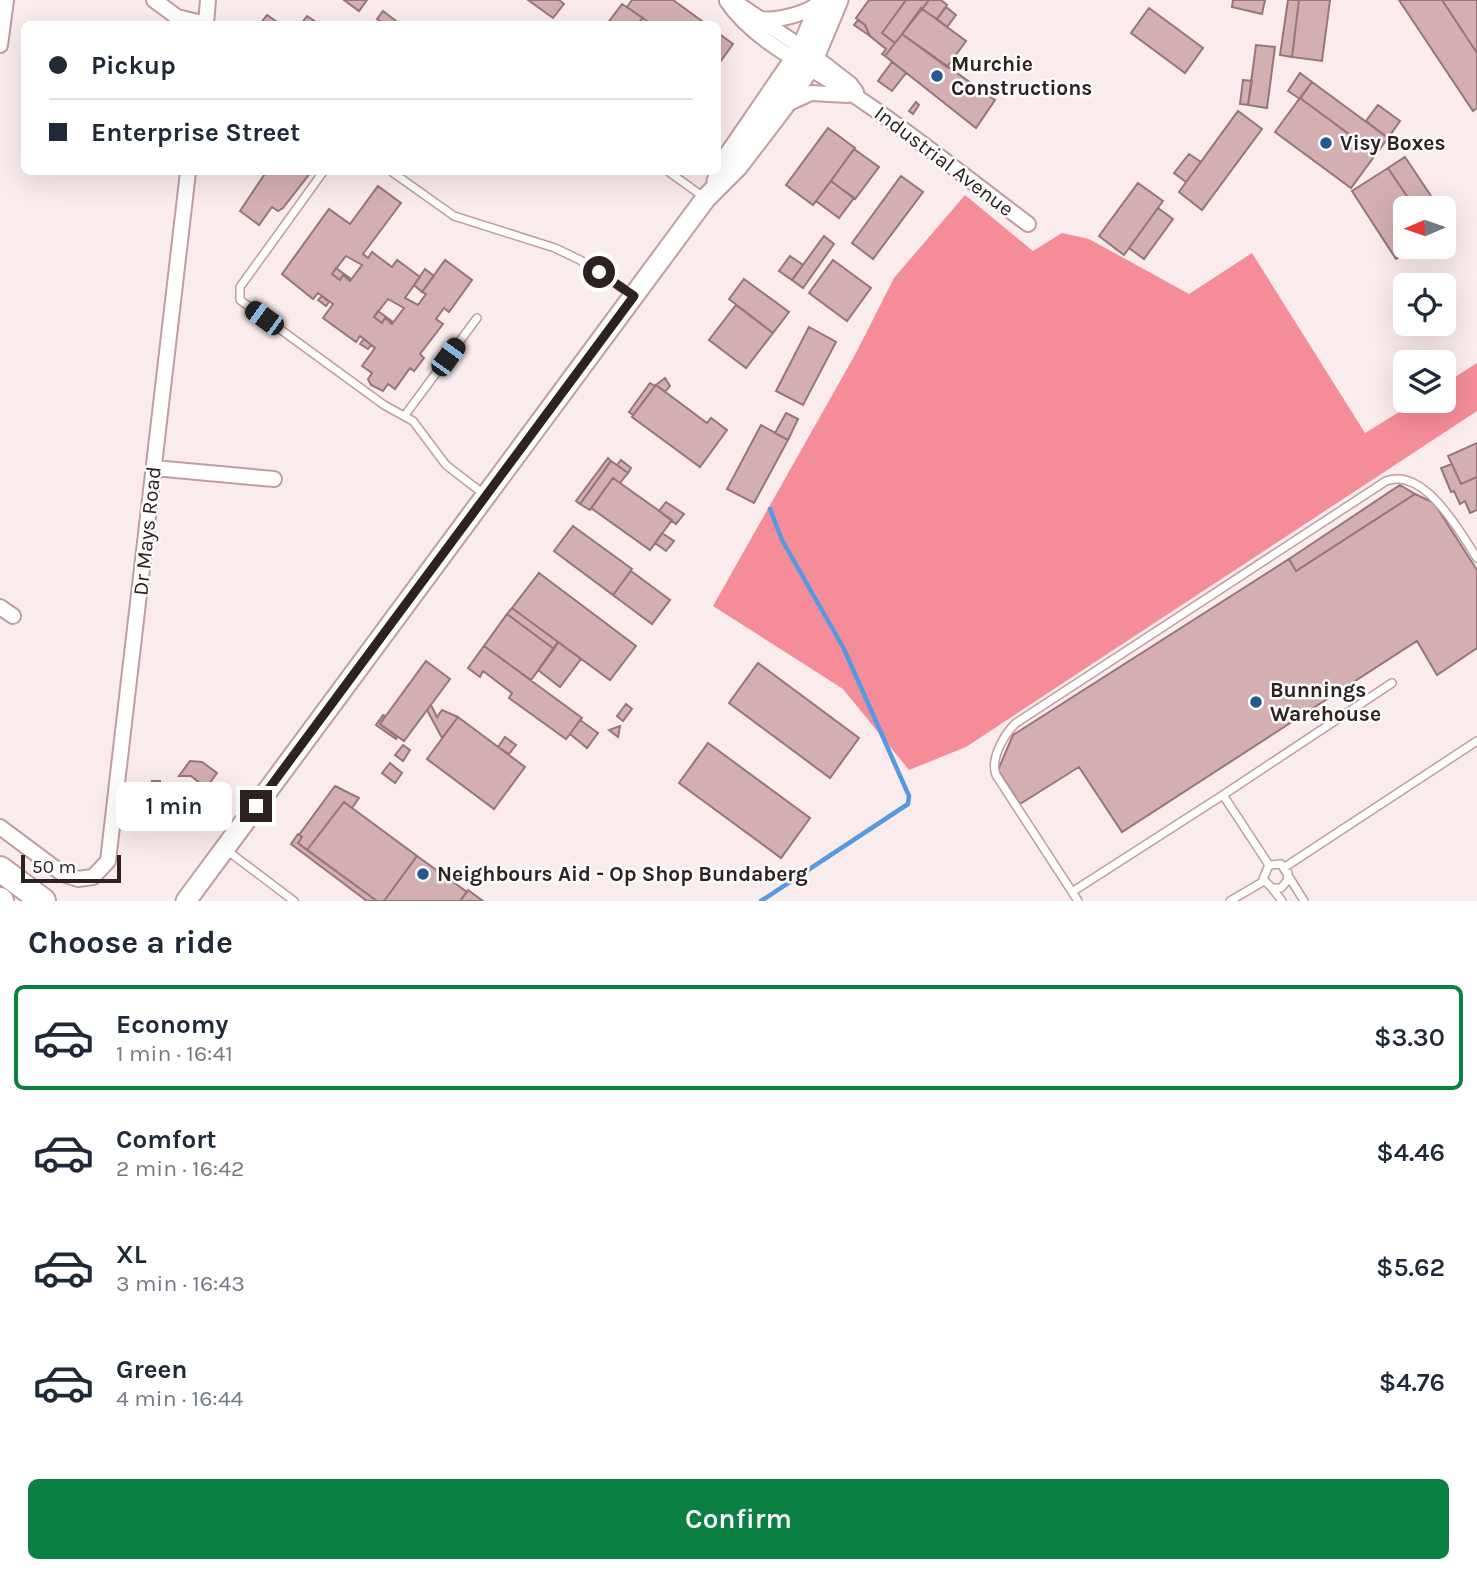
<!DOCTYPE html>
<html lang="en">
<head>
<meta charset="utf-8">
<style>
  :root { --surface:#fff; --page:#f2f2f3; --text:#1f2937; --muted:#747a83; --line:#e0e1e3; --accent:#0b8043 }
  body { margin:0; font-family:Karla,sans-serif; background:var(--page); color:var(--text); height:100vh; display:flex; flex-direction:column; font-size:26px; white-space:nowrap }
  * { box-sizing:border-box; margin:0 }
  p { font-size:23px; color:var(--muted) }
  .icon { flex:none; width:38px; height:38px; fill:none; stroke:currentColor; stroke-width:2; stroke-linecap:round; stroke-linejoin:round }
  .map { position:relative; height:901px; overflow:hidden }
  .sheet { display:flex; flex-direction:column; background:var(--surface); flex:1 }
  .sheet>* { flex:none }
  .guide { position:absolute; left:21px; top:21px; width:700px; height:154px; border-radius:10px; box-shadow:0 7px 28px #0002; display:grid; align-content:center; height:154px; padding:0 28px; background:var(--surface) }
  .needle { width:46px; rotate:268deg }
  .tools { position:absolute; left:1393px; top:196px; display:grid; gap:14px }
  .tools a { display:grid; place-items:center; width:63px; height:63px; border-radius:10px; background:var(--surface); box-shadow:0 7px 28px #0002; font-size:35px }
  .scale { position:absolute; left:21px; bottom:18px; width:100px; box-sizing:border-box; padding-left:7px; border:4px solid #2e2122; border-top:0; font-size:19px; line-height:24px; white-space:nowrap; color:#2e2122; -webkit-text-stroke:5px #fcfcfc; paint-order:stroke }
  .end { position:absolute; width:32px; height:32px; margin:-16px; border:9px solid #2e2122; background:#fff; box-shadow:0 0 0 4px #fff }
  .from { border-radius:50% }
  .bubble { position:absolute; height:49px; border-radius:10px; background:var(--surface); box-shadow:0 7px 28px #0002; font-size:23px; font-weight:600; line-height:49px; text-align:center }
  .car { position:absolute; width:21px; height:42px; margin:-21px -10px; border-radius:9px; box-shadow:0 0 5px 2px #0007; background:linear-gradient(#222 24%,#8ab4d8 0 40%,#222 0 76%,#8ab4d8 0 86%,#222 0) }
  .guide b { display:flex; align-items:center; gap:24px; height:66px; font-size:26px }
  .guide b+b { border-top:2px solid var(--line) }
  .guide i { width:18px; height:18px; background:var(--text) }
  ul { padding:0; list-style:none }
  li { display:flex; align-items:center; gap:21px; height:105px; margin:0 14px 10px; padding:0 14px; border:4px solid transparent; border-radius:10px }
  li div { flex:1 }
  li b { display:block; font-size:26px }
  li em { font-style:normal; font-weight:600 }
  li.current { border-color:var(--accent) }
  li>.icon { width:63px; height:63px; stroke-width:1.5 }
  h2 { padding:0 28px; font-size:32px; line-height:84px }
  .button { display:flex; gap:14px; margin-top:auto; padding:14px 28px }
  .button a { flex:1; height:80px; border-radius:10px; background:var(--accent); color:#fff; font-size:28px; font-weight:600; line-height:80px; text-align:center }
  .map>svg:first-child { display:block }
</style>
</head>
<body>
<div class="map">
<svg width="1477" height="901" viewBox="0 0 1477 901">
  <rect width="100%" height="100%" fill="#faebec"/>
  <path fill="#f58d99" d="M965 195 1033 251 1062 233 1089 239 1189 294 1252 253 1365 433 1417 401H1444V384L1477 363V411L966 747 909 770 843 689 713 606 856 353 894 278Z"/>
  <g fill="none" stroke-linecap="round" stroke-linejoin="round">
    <path stroke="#5699e0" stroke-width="4.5" d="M761 901 908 804 909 796 844 649 782 540 770 509"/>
  </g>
  <path fill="#d4afb2" stroke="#977578" stroke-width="2" fill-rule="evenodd" d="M344 0H367L359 11Z
    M528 0H559L564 4 553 18Z
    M632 0H673L706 24H651L627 7Z
    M869 0H906L882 33 895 43 885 56 882 54 886 49 870 36 865 25 856 18Z
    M906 0H929L895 43 882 33Z
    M929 0H941L947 5 937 19 922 9Z
    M1233 0H1265L1262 14 1232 7Z
    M1288 0H1299L1292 57 1280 55Z
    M1299 0H1330L1322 61 1292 57Z
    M1399 0H1442L1477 53V108L1473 111Z
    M1442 0H1477V53Z
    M622 4 643 18 638 24H607Z
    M946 7 956 15 947 27 937 19Z
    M921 8 966 41 947 67 902 34Z
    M1149 8 1203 48 1185 73 1131 33Z
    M383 11 400 24H385L377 19Z
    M267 15 280 24H260Z
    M307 16 319 24H301Z
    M858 20 865 25 870 36 854 25Z
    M718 33 733 44 718 65Z
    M902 34 995 100 976 128 885 56Z
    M1256 45 1275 47 1267 108 1248 105Z
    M892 62 906 73 892 91 878 81Z
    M1300 73 1312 82 1300 99 1288 91Z
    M1243 80 1252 81 1248 105 1240 104Z
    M1312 82 1388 138 1376 154 1300 98Z
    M1300 98 1376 154 1351 188 1275 132Z
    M916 102 919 105 913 114 909 111Z
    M1378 105 1400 121 1388 138 1366 121Z
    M1238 111 1262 129 1202 210 1179 192Z
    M828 128 855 148 813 205 786 185Z
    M854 149 879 167 855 199 831 181Z
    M1189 154 1201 162 1186 182 1174 173Z
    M1405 157 1439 208H1415L1388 168Z
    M1388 168 1415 208H1405V247H1415L1396 259 1352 191Z
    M266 172H311L283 208 278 211 272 207 259 225 240 211Z
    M901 176 923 192 873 259 852 243Z
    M831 181 854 198 839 218 816 201Z
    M1138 183 1163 201 1124 255 1099 236Z
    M378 186 401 203 363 254 368 258 372 252 392 267 397 260 420 277 405 298 418 305 426 294 422 292 445 260 472 280 449 312 444 308 436 319 443 324 420 354 424 358 414 371 410 368 395 389 388 384 383 391 371 385 368 379 372 373 362 366 375 348 360 336 356 342 323 318 333 304 318 293 313 299 282 274 329 209 350 224ZM346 256 362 265 350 281 343 275 340 280 332 274ZM388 299 404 308 392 324 385 318 382 323 374 317Z
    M1158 208 1173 219 1144 259 1129 248Z
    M824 236 834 244 803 288 792 280Z
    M790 256 803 265 792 280 779 271Z
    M833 260 871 288 847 321 809 293Z
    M336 268 351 279 350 281 343 275 340 280 332 274Z
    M425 269 434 276 422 292 414 285Z
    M744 279 789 312 773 333 729 299Z
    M322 296 329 302 326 306 318 300Z
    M736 305 773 333 746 368 709 340Z
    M378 311 393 322 385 318 382 323 374 317Z
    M809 327 836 342 803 405 776 391Z
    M364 339 371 345 368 349 360 344Z
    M665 378 670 386 665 392 656 385Z
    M650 383 655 386 633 415 629 412Z
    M656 385 707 423 711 418 727 430 700 467 632 417Z
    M786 413 798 419 788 440 775 433Z
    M761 425 788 440 754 503 727 489Z
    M1477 443V477L1461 484 1448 456Z
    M608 458 611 461 580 504 576 501Z
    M621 460 631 468 628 473 617 465Z
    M611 461 628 473 620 483 613 478 590 510 580 504Z
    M1452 464 1461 484 1477 477V510L1470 513 1465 501 1460 504 1454 491 1451 492 1441 468Z
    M613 478 672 520 650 550 591 508Z
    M1400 485 1415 494 1296 571 1289 559Z
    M1415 494 1434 503 1477 570V648L1437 675 1417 641 1122 832 1079 767 1020 804 998 770 1013 735 1289 559 1296 571Z
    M666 502 684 514 676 524 659 511Z
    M573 526 632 569 613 595 554 551Z
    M662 533 674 541 666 551 655 543Z
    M631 571 670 600 652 624 613 595Z
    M539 573 636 646 610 680 512 608Z
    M512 608 558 642 554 649 507 614Z
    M507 614 554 649 531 680 484 646Z
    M558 642 581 659 560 687 538 670Z
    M484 646 582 718 566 739 509 698 512 693 483 671 480 677 468 668Z
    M426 661 450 679 404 741 380 724Z
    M758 663 859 738 830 778 729 703Z
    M626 704 632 709 623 721 617 716Z
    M431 705 437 717 442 710 458 717 442 738 427 710Z
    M383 715 385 716 380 724 397 737 396 739 376 725Z
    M458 717 525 767 494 809 427 759Z
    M580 720 598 733 587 748 570 734Z
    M620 726 618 737 609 730Z
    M505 737 516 745 509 754 498 747Z
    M708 743 810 818 781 858 679 783Z
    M403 745 410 750 403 761 395 755Z
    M190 761 202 762 217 773 206 788 191 776H179Z
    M390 763 402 773 395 783 382 773Z
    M152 781H160L159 802H151Z
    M335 786 359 798 352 808 344 802 307 850 298 843 302 837 299 835Z
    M160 787 187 788 186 806 180 805 177 815 158 814Z
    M344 802 417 856 384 901H377L307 850Z
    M298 834 302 837 298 843 377 901H367L291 844Z
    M417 856 467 892 460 901H384Z
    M468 890 483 901H460Z"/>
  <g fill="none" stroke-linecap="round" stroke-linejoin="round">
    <g stroke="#c19da0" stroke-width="10">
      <path id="lane" d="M323 172 240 287V300L384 405 413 421 446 465 485 495
        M392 172 454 216 555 248 580 260 631 294
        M669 172 705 198
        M405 415 477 318
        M1223 795 1392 683
        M225 849 294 901
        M1285 867 1477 741
        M1288 873 1287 881 1281 888H1272L1263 879 1269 865 1281 864 1304 901
        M1272 888 1282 901
        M1072 892 1223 795 1269 865
        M1078 901 996 775C990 759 1004 734 1016 723L1386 481C1425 467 1460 532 1477 558
        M1230 901 1264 881"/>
    </g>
    <g stroke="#c19da0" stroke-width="18">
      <path id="street" d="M154 0 177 17 206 24
        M727 1C756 45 821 72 864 102 920 140 973 183 1028 224
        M728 1 741 6 814 56 850 84 856 92
        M757 18C774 23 811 13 822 0
        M206 24 208 0
        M0 45 6 0
        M787 104 811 93 848 95
        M154 468 274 479
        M0 607 13 616
        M0 827 63 874 78 879 93 877 108 861 188 172"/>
    </g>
    <g stroke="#c19da0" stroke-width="23">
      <path id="secondary" d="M717 181 727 158 801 50 822 0
        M186 901 706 198 738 166 783 107 810 67 838 0"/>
    </g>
    <g stroke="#c19da0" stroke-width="28">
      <path id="highway" d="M0 869 43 901
        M0 900 1 901"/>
    </g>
    <use href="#lane" stroke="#fff" stroke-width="7"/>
    <use href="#street" stroke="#fff" stroke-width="14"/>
    <use href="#secondary" stroke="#fff" stroke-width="19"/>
    <use href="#highway" stroke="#fff" stroke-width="24"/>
  </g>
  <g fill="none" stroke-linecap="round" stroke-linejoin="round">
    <path stroke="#2e2122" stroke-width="9" d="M256 806 634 296 599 272"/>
  </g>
  <g fill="#225991" stroke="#fcfcfc" stroke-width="2.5">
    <circle cx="937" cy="76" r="7"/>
    <circle cx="1326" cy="143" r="7"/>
    <circle cx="1256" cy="702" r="7"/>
    <circle cx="423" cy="874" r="7"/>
  </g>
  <g text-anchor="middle" stroke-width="5" stroke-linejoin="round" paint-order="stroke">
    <g font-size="21" font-weight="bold" fill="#2e2122" stroke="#fcfcfc" text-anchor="start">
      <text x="951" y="71">Murchie<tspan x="951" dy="24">Constructions</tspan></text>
      <text x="1340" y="150">Visy Boxes</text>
      <text x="1270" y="697">Bunnings<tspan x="1270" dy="24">Warehouse</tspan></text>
      <text x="437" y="881">Neighbours Aid - Op Shop Bundaberg</text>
    </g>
    <g font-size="21" fill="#2e2122" stroke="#fcfcfc">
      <text transform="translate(944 161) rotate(37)" y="7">Industrial Avenue</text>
      <text transform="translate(147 531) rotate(-84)" y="7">Dr Mays Road</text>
    </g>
  </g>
</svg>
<div class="tools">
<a><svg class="needle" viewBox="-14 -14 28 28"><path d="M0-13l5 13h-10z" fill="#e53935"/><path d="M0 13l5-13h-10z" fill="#747a83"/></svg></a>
<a><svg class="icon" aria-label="locate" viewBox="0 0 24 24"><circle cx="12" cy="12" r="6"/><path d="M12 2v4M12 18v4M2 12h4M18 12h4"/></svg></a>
<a><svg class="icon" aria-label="layers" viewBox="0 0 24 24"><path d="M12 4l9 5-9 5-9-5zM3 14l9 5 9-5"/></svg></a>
</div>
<div class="scale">50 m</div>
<i class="end from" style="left:599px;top:272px"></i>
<i class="end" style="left:256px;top:806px"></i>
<div class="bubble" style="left:116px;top:782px;width:116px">1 min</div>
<i class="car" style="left:264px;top:318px;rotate:306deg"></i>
<i class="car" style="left:448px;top:357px;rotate:36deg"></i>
<div class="guide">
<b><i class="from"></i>Pickup</b>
<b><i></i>Enterprise Street</b>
</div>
</div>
<section class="sheet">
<h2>Choose a ride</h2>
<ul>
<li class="current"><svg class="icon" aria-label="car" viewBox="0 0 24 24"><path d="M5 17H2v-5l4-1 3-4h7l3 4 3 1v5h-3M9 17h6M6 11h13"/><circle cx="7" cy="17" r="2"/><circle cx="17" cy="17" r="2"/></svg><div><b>Economy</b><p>1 min · 16:41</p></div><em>$3.30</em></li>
<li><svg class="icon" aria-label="car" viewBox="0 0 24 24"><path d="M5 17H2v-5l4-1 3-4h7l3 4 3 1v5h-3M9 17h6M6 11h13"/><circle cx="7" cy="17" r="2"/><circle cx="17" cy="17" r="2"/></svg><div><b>Comfort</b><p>2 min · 16:42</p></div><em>$4.46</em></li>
<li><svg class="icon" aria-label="car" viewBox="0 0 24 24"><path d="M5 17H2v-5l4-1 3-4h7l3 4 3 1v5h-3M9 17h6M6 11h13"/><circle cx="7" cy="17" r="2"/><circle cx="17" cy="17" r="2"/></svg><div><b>XL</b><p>3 min · 16:43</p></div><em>$5.62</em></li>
<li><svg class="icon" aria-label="car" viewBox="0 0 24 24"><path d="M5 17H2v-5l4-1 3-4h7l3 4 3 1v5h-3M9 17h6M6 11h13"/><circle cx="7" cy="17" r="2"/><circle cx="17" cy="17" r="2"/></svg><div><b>Green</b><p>4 min · 16:44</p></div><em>$4.76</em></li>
</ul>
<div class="button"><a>Confirm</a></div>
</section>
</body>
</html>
